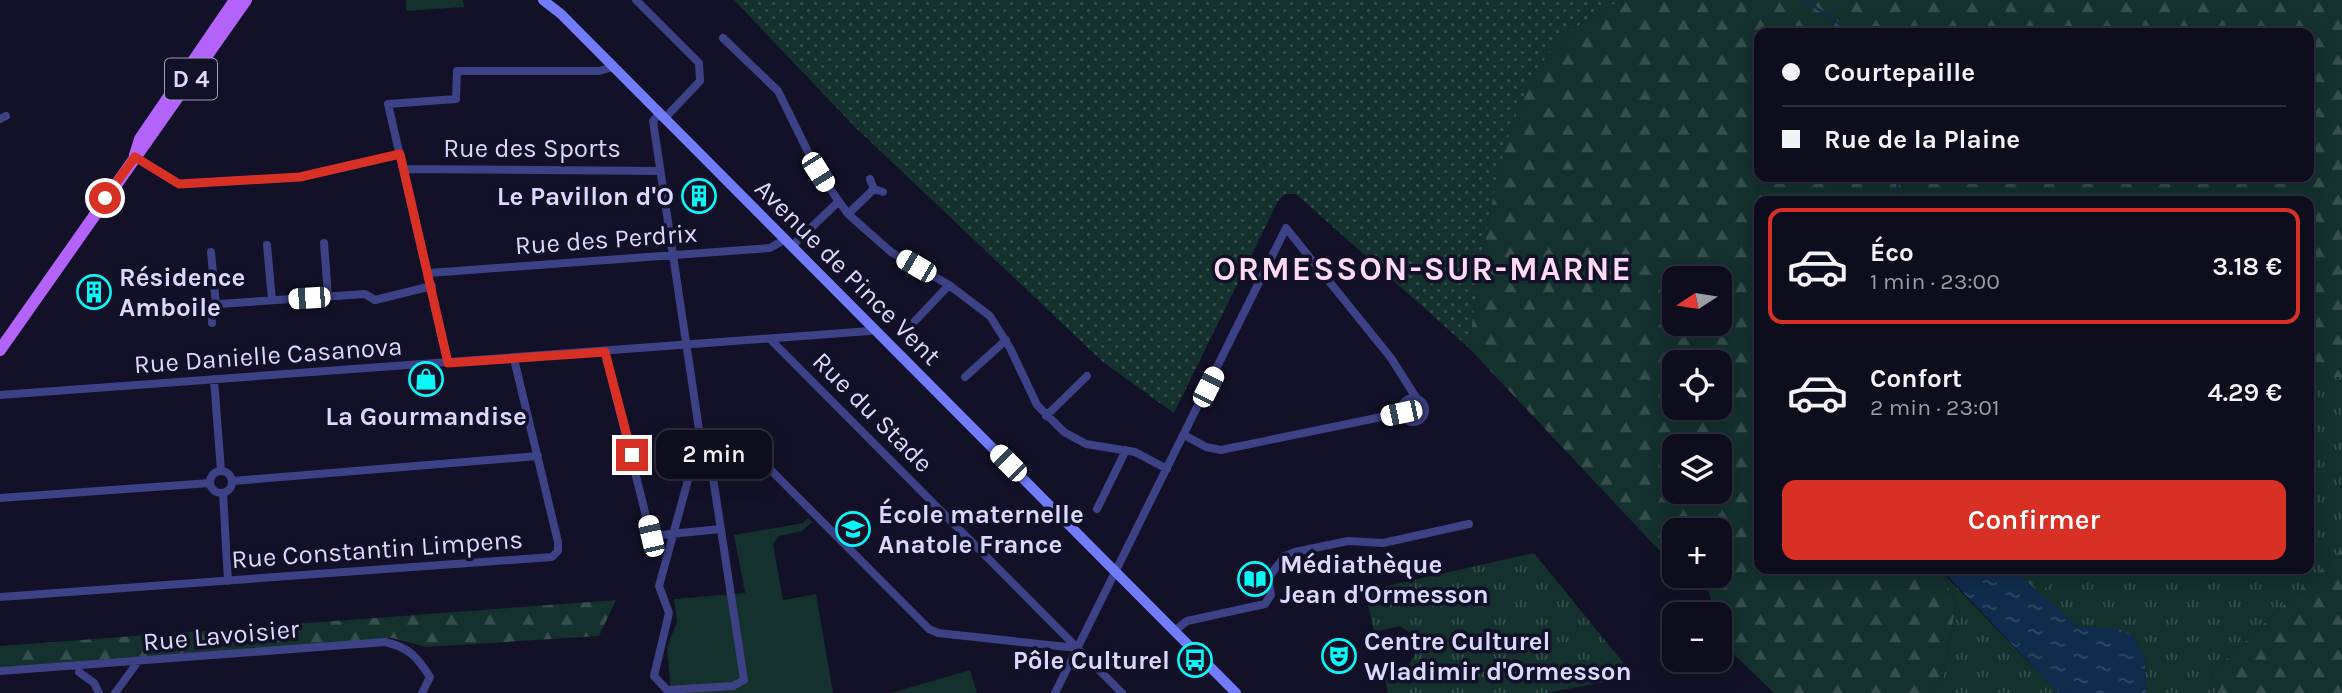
<!DOCTYPE html>
<html lang="fr">
<head>
<meta charset="utf-8">
<style>
  :root { --surface:#0e0d1d; --page:#1c1b2a; --text:#f1f3f6; --muted:#9b9ca4; --line:#2e2d3b; --accent:#d93025 }
  body { margin:0; font-family:Karla,sans-serif; background:var(--page); color:var(--text); height:100vh; display:flex; flex-direction:column; font-size:26px; white-space:nowrap }
  * { box-sizing:border-box; margin:0 }
  p { font-size:23px; color:var(--muted) }
  .icon { flex:none; width:38px; height:38px; fill:none; stroke:currentColor; stroke-width:2; stroke-linecap:round; stroke-linejoin:round }
  .map { position:relative; flex:1; overflow:hidden }
  .details { position:absolute; left:1754px; top:196px; width:560px; height:378px; display:flex; flex-direction:column; background:var(--surface); border-radius:14px; box-shadow:0 4px 18px #0003,0 0 0 2px var(--line) }
  .details>* { flex:none }
  .banner { position:absolute; left:1754px; top:28px; width:560px; height:154px; border-radius:14px; box-shadow:0 4px 18px #0003,0 0 0 2px var(--line); display:grid; align-content:center; height:154px; padding:0 28px; background:var(--surface) }
  .needle { width:46px; rotate:258deg }
  .tools { position:absolute; left:1662px; top:266px; display:grid; gap:14px }
  .tools a { display:grid; place-items:center; width:70px; height:70px; border-radius:14px; background:var(--surface); box-shadow:0 4px 18px #0003,0 0 0 2px var(--line); font-size:35px }
  .end { position:absolute; width:32px; height:32px; margin:-16px; border:9px solid #d93025; background:#fff; box-shadow:0 0 0 4px #fff }
  .from { border-radius:50% }
  .bubble { position:absolute; height:49px; border-radius:14px; background:var(--surface); box-shadow:0 4px 18px #0003,0 0 0 2px var(--line); font-size:23px; font-weight:600; line-height:49px; text-align:center }
  .car { position:absolute; width:21px; height:42px; margin:-21px -10px; border-radius:9px; box-shadow:0 0 5px 2px #0007; background:linear-gradient(#fff 24%,#345 0 40%,#fff 0 76%,#345 0 86%,#fff 0) }
  .banner b { display:flex; align-items:center; gap:24px; height:66px; font-size:26px }
  .banner b+b { border-top:2px solid var(--line) }
  .banner i { width:18px; height:18px; background:var(--text) }
  ul { padding:12px 0 0; list-style:none }
  li { display:flex; align-items:center; gap:21px; height:116px; margin:0 14px 10px; padding:0 14px; border:4px solid transparent; border-radius:14px }
  li div { flex:1 }
  li b { display:block; font-size:26px }
  li em { font-style:normal; font-weight:600 }
  li.current { border-color:var(--accent) }
  li>.icon { width:63px; height:63px; stroke-width:1.5 }
  .cta { display:flex; gap:14px; margin-top:auto; padding:14px 28px }
  .cta a { flex:1; height:80px; border-radius:14px; background:var(--accent); color:#fff; font-size:28px; font-weight:600; line-height:80px; text-align:center }
  .map>svg:first-child { display:block }
</style>
</head>
<body>
<div class="map">
<svg width="2342" height="693" viewBox="0 0 2342 693">
  <defs>
    <pattern id="grass-dots" width="8" height="8" patternUnits="userSpaceOnUse" patternTransform="scale(1.75)"><rect width="8" height="8" fill="#14312d"/><path d="M2 2h.1M6 6h.1" fill="none" stroke="#364e4c" stroke-width="1.8" stroke-linecap="round"/></pattern>
    <pattern id="forest-firs" width="22" height="20" patternUnits="userSpaceOnUse" patternTransform="scale(1.75)"><rect width="22" height="20" fill="#14312d"/><path d="M5 1l3.5 6h-7zM16 11l3.5 6h-7z" fill="#364e4c"/></pattern>
    <pattern id="park-tufts" width="24" height="20" patternUnits="userSpaceOnUse" patternTransform="scale(1.75)"><rect width="24" height="20" fill="#14312d"/><path d="M3 7l-1-3M5 7V3M7 7l1-3M15 17l-1-3M17 17v-4M19 17l1-3" fill="none" stroke="#364e4c"/></pattern>
    <pattern id="water-ripples" width="26" height="14" patternUnits="userSpaceOnUse" patternTransform="scale(1.75)"><rect width="26" height="14" fill="#102c4c"/><path d="M2 4q2-2 4 0t4 0M15 11q2-2 4 0t4 0" fill="none" stroke="#324a67"/></pattern>
  </defs>
  <rect width="100%" height="100%" fill="#121127"/>
  <path fill="url(#grass-dots)" d="M734 0H1622C1599 13 1574 25 1556 45 1495 114 1484 259 1468 347L1296 194H1285L1278 201 1174 413 1103 362 855 127Z"/>
  <path fill="url(#forest-firs)" fill-rule="evenodd" d="M1622 0H2342V378L2308 375V201H1759V569H1941L1956 605 1943 679 1929 693H1774L1720 641V614H1715L1704 576H1720V530H1675L1674 566 1468 347C1484 259 1495 113 1556 45 1574 25 1599 13 1622 0ZM1759 33H2308V177H1759ZM1675 278H1720V324H1675ZM1675 362H1720V408H1675ZM1675 446H1720V492H1675Z
    M2342 549V693H2218L2211 683 2212 673Z
    M2013 569H2066L2039 594Z
    M616 600 599 636 426 647 392 638 0 667V646Z"/>
  <path fill="url(#park-tufts)" d="M2312 373 2342 378V549L2212 673 2211 683 2218 693H2146L2145 657 2132 635 2077 626 2039 594 2066 569H2308V375Z
    M1534 553 1634 676 1547 693H1388L1383 670 1409 665 1418 649 1416 637 1400 626 1374 632 1365 591Z
    M1943 573 2058 693H1929L1943 679 1956 605Z"/>
  <path fill="#14312d" d="M406 0H463L464 7 406 11Z
    M808 518 812 522 802 531 779 536 773 544 783 600 816 594 833 693H671L667 647 677 622 674 599 745 593 734 535 803 523Z
    M970 670 977 693H891Z"/>
  <path fill="url(#water-ripples)" d="M1941 569H2013L2077 626 2118 629 2132 635 2145 657 2146 693H2058Z"/>
  <g fill="none" stroke-linecap="round" stroke-linejoin="round">
    <path stroke="#102c4c" stroke-width="2.5" d="M1805 0 1852 33
      M1896 177 1900 201"/>
    <path stroke="#3d4185" stroke-width="8" d="M636 0 699 63 700 81 664 119
      M723 38 778 91 818 172 848 214 891 252 949 285
      M659 114 653 121 700 436 659 586 669 613 654 676 667 690 733 686 744 680 708 445 700 436
      M0 119 6 116
      M135 157 179 184 300 177 400 154
      M404 169 660 171
      M870 179 874 189 883 192
      M848 214 874 189
      M324 243 328 296
      M267 245 272 300
      M791 247 838 202
      M211 252 216 305
      M429 273 770 248 784 240
      M204 305 365 294 375 300 432 286
      M211 305 212 323
      M915 321 949 285 990 316 1010 348 1037 405 1064 432 1086 444 1135 452 1167 469
      M771 340 1122 693
      M605 352 651 536 721 529
      M448 363 388 104 456 99 457 71H599L613 67
      M965 377 1006 340
      M214 379 221 471
      M0 395 870 331 873 329
      M1401 410a12 12 0 1 1 24 0a12 12 0 1 1-24 0Z
      M1046 416 1087 376
      M1184 435 1206 447 1221 450 1401 413
      M700 436 736 435 929 629 938 633 1077 648
      M210 482a11 11 0 1 1 22 0a11 11 0 1 1-22 0Z
      M233 481 538 456
      M223 493 228 581
      M0 498 210 483
      M1097 509 1126 450
      M0 597 552 557 558 551V542L514 359
      M1174 631 1187 621 1265 604 1271 595 1268 578 1285 556 1295 552 1348 541 1383 543 1469 524
      M0 671 385 642C409 647 417 657 430 677L422 693
      M79 672 94 683 99 693
      M115 693 137 663
      M1055 693 1286 228 1391 358 1417 399"/>
    <path stroke="#727cfb" stroke-width="10" d="M543 0 561 14 1236 693"/>
    <path stroke="#b363fa" stroke-width="12" d="M135 155 140 139 235 0
      M0 350 246 0"/>
  </g>
  <g fill="none" stroke-linecap="round" stroke-linejoin="round">
    <path stroke="#d93025" stroke-width="9" d="M105 198 135 157 179 184 300 177 400 154 448 363 605 352 632 455"/>
  </g>
  <defs>
    <g id="building-ring" transform="scale(1.75)"><circle r="9.5" fill="#121127" stroke="#0af7f7" stroke-width="1.5"/><path d="M-4-6H4V6H1V3H-1V6H-4ZM-2.5-4.3h1.7v1.8h-1.7ZM.8-4.3h1.7v1.8H.8ZM-2.5-1h1.7V.8h-1.7ZM.8-1h1.7V.8H.8Z" fill="#0af7f7"/></g>
    <g id="shop-ring" transform="scale(1.75)"><circle r="9.5" fill="#121127" stroke="#0af7f7" stroke-width="1.5"/><path d="M-5-2.5h2.3a2.7 3.5 0 0 1 5.4 0H5L5.5 6h-11ZM-1.5-2.5h3a1.5 2.3 0 0 0-3 0Z" fill="#0af7f7"/></g>
    <g id="school-ring" transform="scale(1.75)"><circle r="9.5" fill="#121127" stroke="#0af7f7" stroke-width="1.5"/><path d="M0-5L7-2L0 1L-7-2ZM-4 1L0 2.5L4 1V4Q0 6-4 4Z" fill="#0af7f7"/></g>
    <g id="library-ring" transform="scale(1.75)"><circle r="9.5" fill="#121127" stroke="#0af7f7" stroke-width="1.5"/><path d="M-6-4Q-3-5.5-.7-3.5V5Q-3 3-6 4ZM6-4Q3-5.5 .7-3.5V5Q3 3 6 4Z" fill="#0af7f7"/></g>
    <g id="theatre-ring" transform="scale(1.75)"><circle r="9.5" fill="#121127" stroke="#0af7f7" stroke-width="1.5"/><path d="M-5-5.5Q0-4 5-5.5V0Q5 5 0 6Q-5 5-5 0ZM-3.3-2.5H-1v1.5H-3.3ZM1-2.5H3.3v1.5H1ZM-2.8 1Q0 5.5 2.8 1Z" fill="#0af7f7"/></g>
    <g id="bus-ring" transform="scale(1.75)"><circle r="9.5" fill="#121127" stroke="#0af7f7" stroke-width="1.5"/><path d="M-5-6H5V4H4V6H2V4H-2V6H-4V4H-5ZM-3.5-4V0h7V-4ZM-3.5 1.2v1.5H-2V1.2ZM2 1.2v1.5H3.5V1.2Z" fill="#0af7f7"/></g>
  </defs>
  <g fill-rule="evenodd">
    <use href="#building-ring" x="699" y="196"/>
    <use href="#building-ring" x="94" y="292"/>
    <use href="#shop-ring" x="426" y="379"/>
    <use href="#school-ring" x="853" y="529"/>
    <use href="#library-ring" x="1255" y="579"/>
    <use href="#theatre-ring" x="1339" y="656"/>
    <use href="#bus-ring" x="1195" y="660"/>
  </g>
  <g text-anchor="middle" stroke-width="7" stroke-linejoin="round" paint-order="stroke">
    <rect fill="#121127" stroke="#9d9cbe" stroke-width="2" x="165" y="58.5" width="52" height="41" rx="5"/>
    <g font-size="24" font-weight="bold" fill="#d9d8fe">
      <text x="191" y="87">D 4</text>
    </g>
    <g font-size="26" fill="#d9d8fe" stroke="#121127">
      <text x="532" y="157">Rue des Sports</text>
      <text transform="translate(606 239) rotate(-4)" y="9">Rue des Perdrix</text>
      <text transform="translate(848 272) rotate(45)" y="9">Avenue de Pince Vent</text>
      <text transform="translate(268 355) rotate(-4)" y="9">Rue Danielle Casanova</text>
      <text transform="translate(873 412) rotate(45)" y="9">Rue du Stade</text>
      <text transform="translate(377 549) rotate(-4)" y="9">Rue Constantin Limpens</text>
      <text transform="translate(221 635) rotate(-5)" y="9">Rue Lavoisier</text>
    </g>
    <g font-size="26" font-weight="bold" fill="#d9d8fe" stroke="#121127" text-anchor="start">
      <text x="674" y="205" text-anchor="end">Le Pavillon d'O</text>
      <text x="119" y="286">Résidence<tspan x="119" dy="30">Amboile</tspan></text>
      <text x="426" y="425" text-anchor="middle">La Gourmandise</text>
      <text x="878" y="523">École maternelle<tspan x="878" dy="30">Anatole France</tspan></text>
      <text x="1280" y="573">Médiathèque<tspan x="1280" dy="30">Jean d'Ormesson</tspan></text>
      <text x="1364" y="650">Centre Culturel<tspan x="1364" dy="30">Wladimir d'Ormesson</tspan></text>
      <text x="1170" y="669" text-anchor="end">Pôle Culturel</text>
    </g>
    <g font-size="33" font-weight="bold" letter-spacing="2" fill="#fedaf4" stroke="#121127">
      <text x="1423" y="280">ORMESSON-SUR-MARNE</text>
    </g>
  </g>
</svg>
<div class="tools">
<a><svg class="needle" viewBox="-14 -14 28 28"><path d="M0-13l5 13h-10z" fill="#e53935"/><path d="M0 13l5-13h-10z" fill="#9b9ca4"/></svg></a>
<a><svg class="icon" aria-label="locate" viewBox="0 0 24 24"><circle cx="12" cy="12" r="6"/><path d="M12 2v4M12 18v4M2 12h4M18 12h4"/></svg></a>
<a><svg class="icon" aria-label="layers" viewBox="0 0 24 24"><path d="M12 4l9 5-9 5-9-5zM3 14l9 5 9-5"/></svg></a>
<a>+</a>
<a>−</a>
</div>
<i class="end from" style="left:105px;top:198px"></i>
<i class="end" style="left:632px;top:455px"></i>
<div class="bubble" style="left:656px;top:430px;width:116px">2 min</div>
<i class="car" style="left:818px;top:172px;rotate:148deg"></i>
<i class="car" style="left:916px;top:266px;rotate:300deg"></i>
<i class="car" style="left:309px;top:298px;rotate:266deg"></i>
<i class="car" style="left:1208px;top:387px;rotate:27deg"></i>
<i class="car" style="left:1401px;top:413px;rotate:258deg"></i>
<i class="car" style="left:1008px;top:463px;rotate:315deg"></i>
<i class="car" style="left:651px;top:536px;rotate:347deg"></i>
<div class="banner">
<b><i class="from"></i>Courtepaille</b>
<b><i></i>Rue de la Plaine</b>
</div>
<section class="details">
<ul>
<li class="current"><svg class="icon" aria-label="car" viewBox="0 0 24 24"><path d="M5 17H2v-5l4-1 3-4h7l3 4 3 1v5h-3M9 17h6M6 11h13"/><circle cx="7" cy="17" r="2"/><circle cx="17" cy="17" r="2"/></svg><div><b>Éco</b><p>1 min · 23:00</p></div><em>3.18 €</em></li>
<li><svg class="icon" aria-label="car" viewBox="0 0 24 24"><path d="M5 17H2v-5l4-1 3-4h7l3 4 3 1v5h-3M9 17h6M6 11h13"/><circle cx="7" cy="17" r="2"/><circle cx="17" cy="17" r="2"/></svg><div><b>Confort</b><p>2 min · 23:01</p></div><em>4.29 €</em></li>
</ul>
<div class="cta"><a>Confirmer</a></div>
</section>
</div>
</body>
</html>
